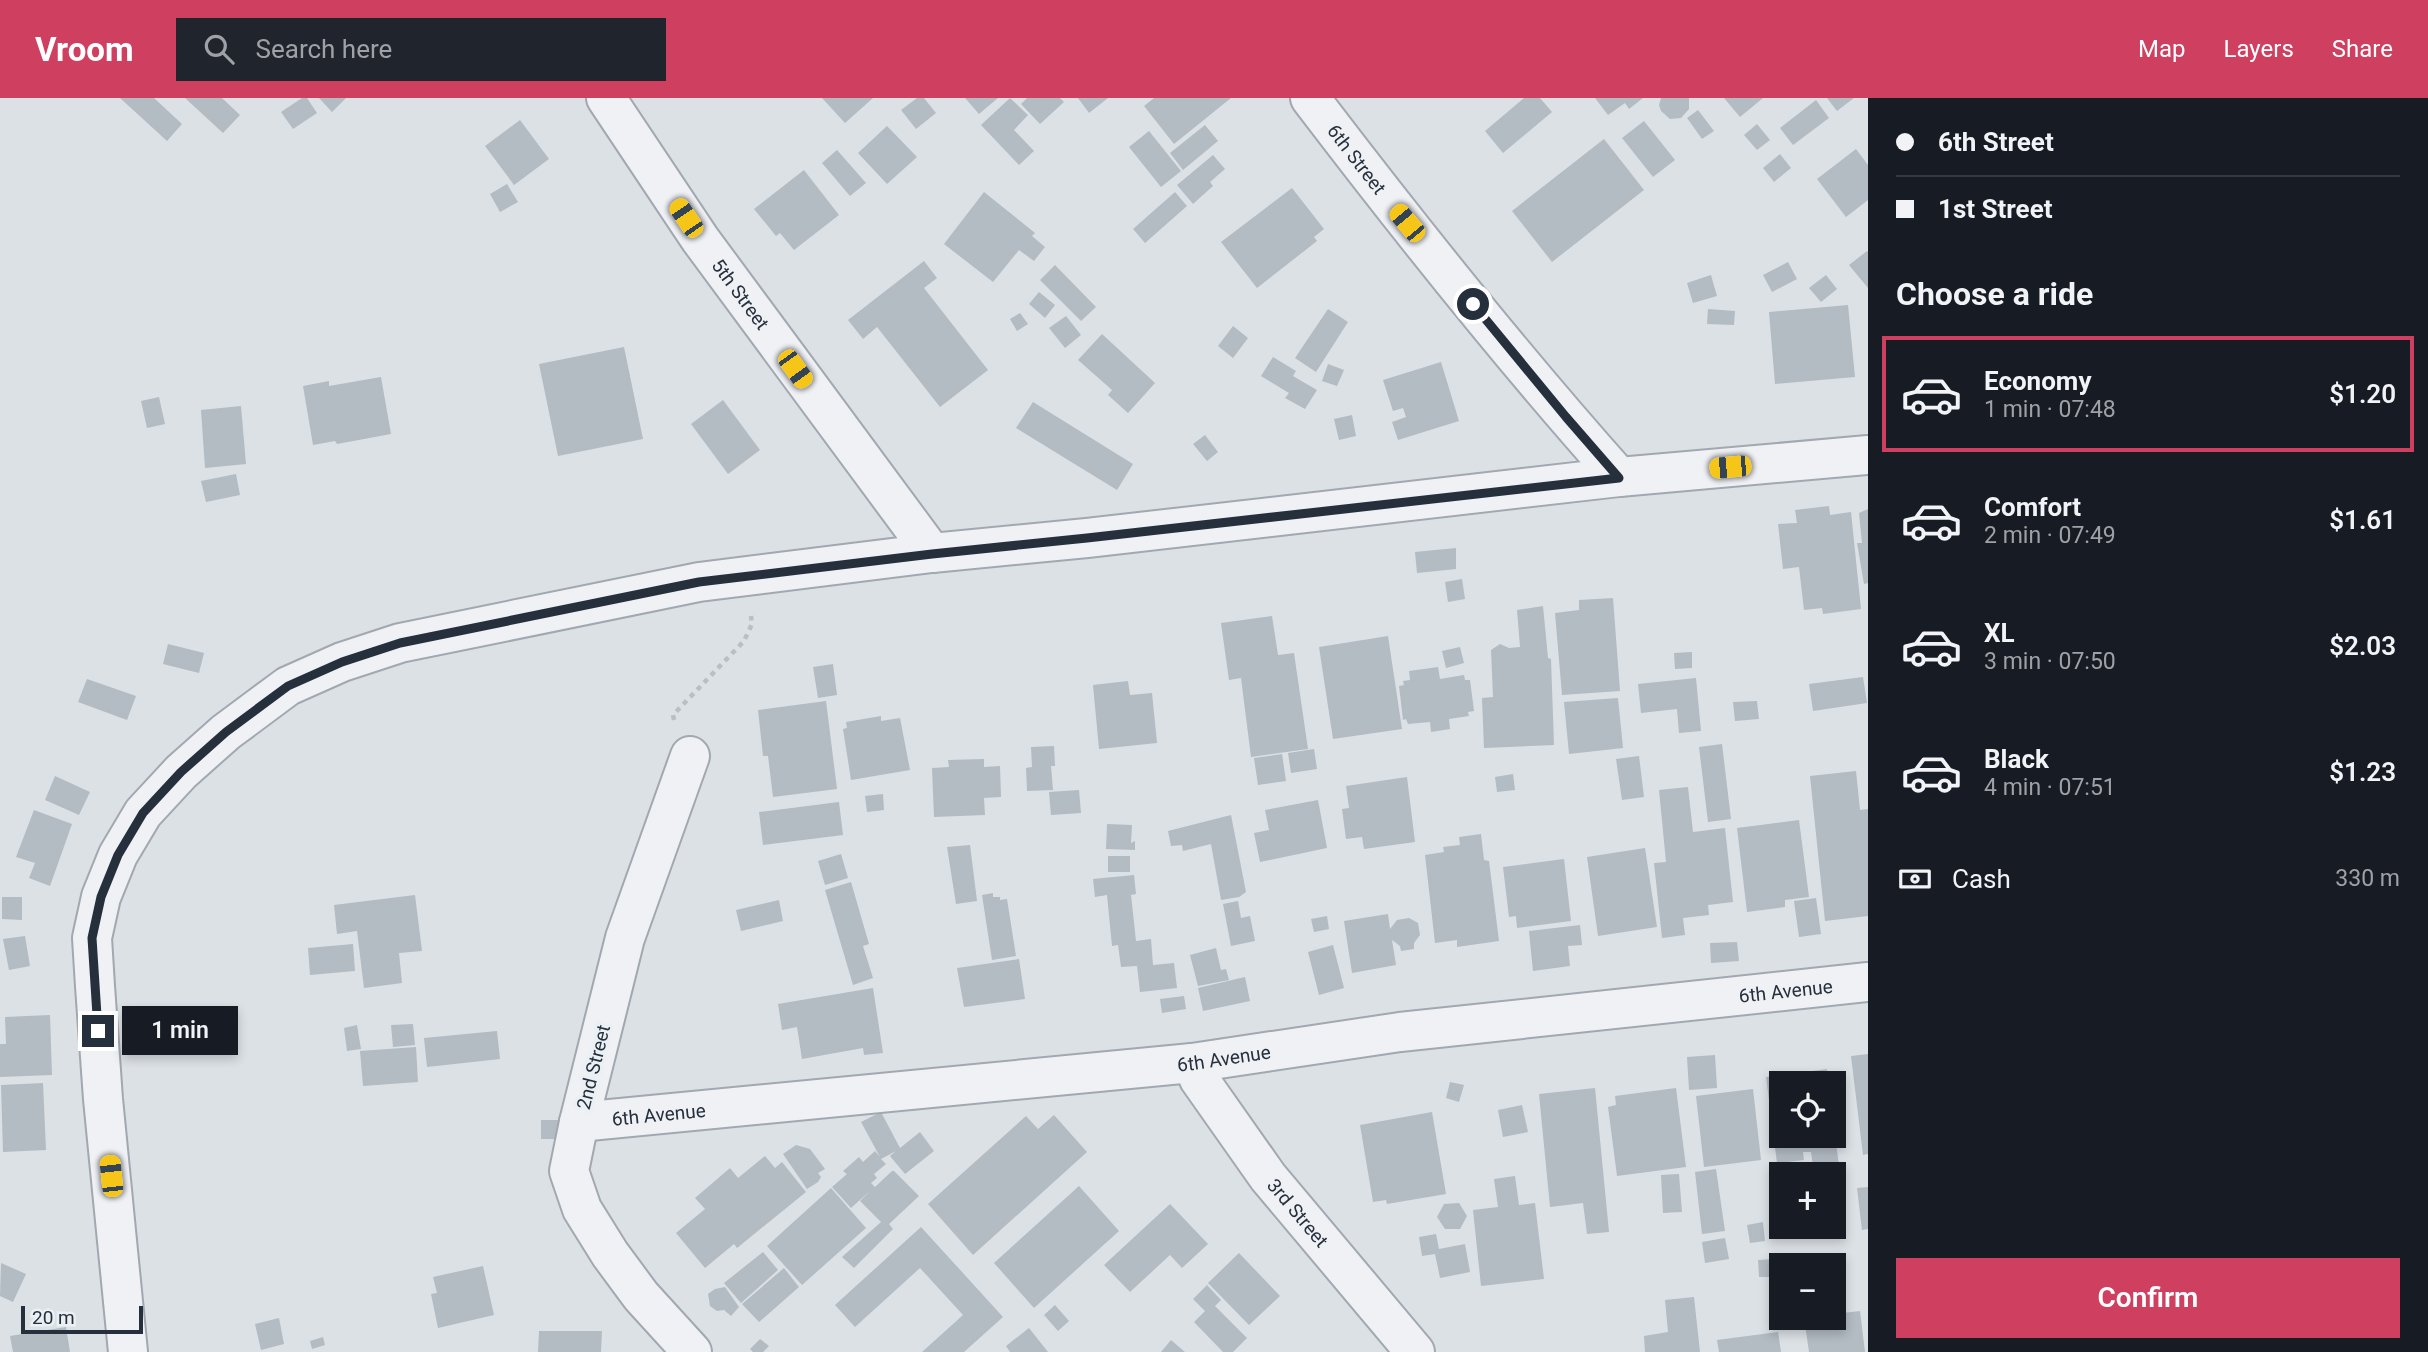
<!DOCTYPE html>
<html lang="en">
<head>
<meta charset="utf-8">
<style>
  :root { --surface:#171b24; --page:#20242c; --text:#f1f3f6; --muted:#9ea1a6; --line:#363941; --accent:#ce3f60 }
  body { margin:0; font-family:Roboto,sans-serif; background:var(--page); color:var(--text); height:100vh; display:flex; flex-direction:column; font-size:26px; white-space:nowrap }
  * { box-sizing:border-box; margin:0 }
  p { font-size:23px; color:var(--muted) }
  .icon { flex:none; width:38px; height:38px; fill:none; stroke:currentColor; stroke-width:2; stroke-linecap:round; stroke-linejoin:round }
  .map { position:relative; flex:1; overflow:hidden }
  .drawer { display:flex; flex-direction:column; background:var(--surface); width:560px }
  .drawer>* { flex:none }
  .guide { display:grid; align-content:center; height:154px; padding:0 28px; background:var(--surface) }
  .controls { position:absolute; left:1769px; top:973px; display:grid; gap:14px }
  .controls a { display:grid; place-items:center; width:77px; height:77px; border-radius:0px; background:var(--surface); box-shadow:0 4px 10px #0003; font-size:35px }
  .scale { position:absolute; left:21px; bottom:18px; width:122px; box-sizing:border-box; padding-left:7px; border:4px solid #26303d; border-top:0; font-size:19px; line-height:24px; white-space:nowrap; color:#26303d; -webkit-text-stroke:5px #ebf0f4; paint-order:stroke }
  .end { position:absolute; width:32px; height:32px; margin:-16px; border:9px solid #26303d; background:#fff; box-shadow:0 0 0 4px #fff }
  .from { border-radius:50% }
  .bubble { position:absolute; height:49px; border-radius:0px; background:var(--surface); box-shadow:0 4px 10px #0003; font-size:23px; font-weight:600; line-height:49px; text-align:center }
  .car { position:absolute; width:21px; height:42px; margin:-21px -10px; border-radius:9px; box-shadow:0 0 5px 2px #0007; background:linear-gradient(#f5c518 24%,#345 0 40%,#f5c518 0 76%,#345 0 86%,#f5c518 0) }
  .guide b { display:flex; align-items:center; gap:24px; height:66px; font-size:26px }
  .guide b+b { border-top:2px solid var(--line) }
  .guide i { width:18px; height:18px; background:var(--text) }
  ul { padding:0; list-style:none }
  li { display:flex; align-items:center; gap:21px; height:116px; margin:0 14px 10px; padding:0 14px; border:4px solid transparent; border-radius:0px }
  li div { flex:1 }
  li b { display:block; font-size:26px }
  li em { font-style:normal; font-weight:600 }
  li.selected { border-color:var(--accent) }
  li>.icon { width:63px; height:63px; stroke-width:1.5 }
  h2 { padding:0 28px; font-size:32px; line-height:84px }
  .pay { display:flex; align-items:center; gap:18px; height:77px; padding:0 28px; font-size:26px }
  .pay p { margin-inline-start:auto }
  .button { display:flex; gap:14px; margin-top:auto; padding:14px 28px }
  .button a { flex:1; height:80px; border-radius:0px; background:var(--accent); color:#fff; font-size:28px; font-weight:600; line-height:80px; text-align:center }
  header { display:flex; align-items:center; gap:42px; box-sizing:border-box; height:98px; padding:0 35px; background:var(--accent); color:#fff }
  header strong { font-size:33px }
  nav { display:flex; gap:38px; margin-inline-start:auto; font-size:24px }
  .search { width:490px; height:63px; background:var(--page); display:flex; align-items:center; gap:18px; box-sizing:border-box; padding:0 24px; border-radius:0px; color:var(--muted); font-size:26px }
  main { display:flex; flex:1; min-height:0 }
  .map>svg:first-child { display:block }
</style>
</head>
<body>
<header>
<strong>Vroom</strong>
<div class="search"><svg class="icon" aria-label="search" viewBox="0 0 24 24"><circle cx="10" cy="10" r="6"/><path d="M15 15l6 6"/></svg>Search here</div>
<nav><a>Map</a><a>Layers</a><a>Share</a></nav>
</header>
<main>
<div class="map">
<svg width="1868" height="1254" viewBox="0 0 1868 1254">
  <rect width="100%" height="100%" fill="#dce1e6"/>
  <path fill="#b3bbc3" d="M120 0H154L182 26 167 43Z
    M185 0H222L240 17 223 35Z
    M302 0H307L317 15 293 31 281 14Z
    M319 0H346L332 14Z
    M822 0H873L845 25Z
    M917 0H924L936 15 916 31 901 12Z
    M965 0H998L979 16Z
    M1010 0 1028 17 1014 32 1034 53 1019 67 981 27Z
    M1027 0H1060L1064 4 1040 26 1021 6Z
    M1078 0H1108L1089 15Z
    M1154 0H1231L1174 46 1144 8Z
    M1524 0H1540L1552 14 1503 55 1485 33Z
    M1595 0H1643L1629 11 1625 5 1608 17Z
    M1661 0H1689V11L1681 20 1670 21 1661 13 1659 7Z
    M1724 0H1763L1740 19Z
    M1827 0H1854L1837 13Z
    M1816 2 1829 20 1793 47 1780 30Z
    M1698 12 1714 33 1702 41 1687 20Z
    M520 22 549 61 514 87 485 48Z
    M1644 23 1675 62 1653 79 1622 40Z
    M1757 26 1770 42 1757 52 1744 37Z
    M1205 27 1218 43 1183 72 1170 55Z
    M887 28 917 59 887 86 858 55Z
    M1149 33 1181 73 1161 89 1129 49Z
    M1604 41 1644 92 1552 164 1512 113Z
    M1856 51 1868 67V102L1846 119 1817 81Z
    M837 52 866 85 850 98 822 65Z
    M1780 56 1791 70 1774 84 1763 70Z
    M1213 57 1225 71 1210 84 1213 88 1193 106 1177 87Z
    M804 72 839 117 794 152 780 135 776 138 754 111Z
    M507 86 518 104 500 114 490 96Z
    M1292 90 1324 131 1314 139 1317 143 1257 190 1221 144Z
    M984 94 1035 135 1032 138 1045 149 1034 163 1019 152 993 184 944 146Z
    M1175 94 1187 108 1145 145 1133 131Z
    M1867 153 1868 154V190L1849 167Z
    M924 163 937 180 924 190 988 272 940 309 877 229 863 241 848 222Z
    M1788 164 1797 181 1772 194 1763 177Z
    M1055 167 1096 209 1081 223 1040 182Z
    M1711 177 1717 198 1693 205 1687 185Z
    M1826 177 1837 191 1821 204 1809 190Z
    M1039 194 1055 207 1045 220 1029 206Z
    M1848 207 1855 279 1775 286 1769 214Z
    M1328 211 1348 224 1316 274 1295 260Z
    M1708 211 1735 213 1734 227 1707 226Z
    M1020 215 1028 226 1017 233 1010 221Z
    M1066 218 1081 237 1065 250 1049 230Z
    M1233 228 1248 240 1233 260 1218 248Z
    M1102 236 1155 285 1128 315 1108 297 1112 292 1078 262Z
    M624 249 643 341 558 358 539 266Z
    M1273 259 1296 273 1293 278 1317 292 1305 311 1285 300 1289 295 1261 278Z
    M1441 264 1459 323 1398 342 1392 324 1406 319 1403 310 1393 313 1383 282Z
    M1328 266 1344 272 1337 288 1322 283Z
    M381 279 391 336 337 346 335 343 313 347 303 288 329 283V288Z
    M159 299 165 326 147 330 141 303Z
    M723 302 760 352 728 376 691 326Z
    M1033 304 1133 366 1117 392 1016 330Z
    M241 308 246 366 205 370 201 312Z
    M1352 317 1356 338 1339 342 1334 321Z
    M1205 337 1218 354 1207 363 1193 346Z
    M236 376 240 397 206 404 201 383Z
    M1829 408 1830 417 1851 414 1861 511 1823 516 1822 510 1804 512 1799 469 1783 471 1778 426 1797 425 1795 412Z
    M1868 411V485L1864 486 1857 445H1862L1859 415Z
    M1456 450V471L1417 475 1415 454Z
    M1462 481 1465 501 1448 504 1445 484Z
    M1613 500 1620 593 1562 597 1555 515 1579 512V502Z
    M1543 508 1548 560 1551 561 1554 647 1484 650 1482 600 1493 599 1491 552 1500 546 1509 550 1520 549 1517 512Z
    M1272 518 1278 557 1294 555 1308 651 1251 659 1241 580 1229 582 1221 525Z
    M1388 538 1402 631 1333 641 1319 549Z
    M168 546 204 555 199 575 163 566Z
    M1460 549 1464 565 1446 570 1442 553Z
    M1692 554V570L1675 571 1674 555Z
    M833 566 837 597 818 600 813 569Z
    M1438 569 1440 581 1464 577 1465 582H1470L1474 613 1468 614 1469 618 1449 621 1450 631 1431 634 1430 624 1408 626 1406 621 1403 622 1399 588 1404 587 1403 583 1410 582 1409 573Z
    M1863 579 1867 605 1813 613 1809 586Z
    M1696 580 1701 633 1679 635 1677 611 1641 615 1638 586Z
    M87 581 136 598 127 622 78 604Z
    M1128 583 1130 597 1152 595 1157 645 1099 651 1093 587Z
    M1618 600 1623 650 1569 656 1564 604Z
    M826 603 837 691 773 699 768 658H763L758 612Z
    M1757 603 1759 621 1735 623 1733 604Z
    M881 618V623L900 620 910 672 851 682 843 631 847 630 846 624Z
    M1722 646 1731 721 1708 724 1699 649Z
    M1054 648 1055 668H1051L1053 692 1027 693 1026 670 1032 669 1031 649Z
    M1314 651 1317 671 1291 675 1288 655Z
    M1282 656 1286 683 1258 687 1254 660Z
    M1639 658 1644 699 1622 702 1616 661Z
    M984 661V669L1000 668 1001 699 984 700 985 717 934 719 932 670 949 669 948 662Z
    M1856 673 1860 712 1868 711V818L1825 823 1810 678Z
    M1513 676 1515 692 1497 694 1495 679Z
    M55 678 90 694 79 717 45 702Z
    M1407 679 1415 744 1364 751 1362 739 1346 741 1342 711 1349 710 1346 688Z
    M1688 689 1693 734 1725 730 1733 804 1708 807 1709 817 1683 820 1685 837 1662 840 1654 765 1666 764 1659 692Z
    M1079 692 1081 715 1051 717 1049 694Z
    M883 696 884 712 867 714 865 698Z
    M1318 702 1327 750 1260 764 1254 735 1269 732 1265 712Z
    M839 704 843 737 763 747 759 714Z
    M34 712 72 726 50 788 29 780 35 765 16 759Z
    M1231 717 1246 794 1239 799 1221 802 1211 746 1183 753 1182 747 1171 748 1168 733Z
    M1799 722 1809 799 1785 802V809L1747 814 1737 730Z
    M1107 726 1132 727 1131 745 1135 743V752L1106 751Z
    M1481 736 1484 762 1489 763 1499 843 1457 849V842L1435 845 1425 757 1444 754 1443 749 1460 747 1459 739Z
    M970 747 977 803 956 806 947 749Z
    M1645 750 1657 829 1598 838 1587 759Z
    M841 756 848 780 825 787 818 763Z
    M1108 758H1130V774H1108Z
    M1564 761 1571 823 1517 830 1516 818 1509 819 1503 769Z
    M1134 777 1136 796 1131 797 1136 843 1151 841 1153 867 1174 865 1177 890 1140 894 1137 868 1121 869 1118 847 1112 848 1107 797 1095 799 1093 781Z
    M851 784 869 846 863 848 873 880 853 887 825 792Z
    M993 795V799H1000V802L1007 801 1016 858 992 862 982 797Z
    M415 797 422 853 399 855 402 885 364 890 357 833 337 836 334 807Z
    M2 799H22V822L2 821Z
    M1816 800 1821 836 1799 839 1794 803Z
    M779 802 783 823 741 833 736 812Z
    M1238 803 1241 820 1250 818 1255 843 1231 848 1223 806Z
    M1388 816 1390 831 1397 822 1409 820 1418 825 1420 837 1414 845V851L1401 853 1400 848 1392 842 1396 867 1352 875 1344 823Z
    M1327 818 1329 831 1314 834 1311 821Z
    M1580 827 1582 847 1568 848 1570 868 1533 873 1529 833Z
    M25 838 30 868 9 872 3 841Z
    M1737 844 1739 863 1711 865 1710 845Z
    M353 846 355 873 310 877 308 850Z
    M1333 847 1344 890 1319 897 1308 854Z
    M1216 850 1221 872 1226 871 1229 882 1198 888 1190 857Z
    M1019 861 1025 901 964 909 957 870Z
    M1245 879 1250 903 1203 913 1198 890Z
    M873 890 883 955 864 957 863 950 802 961 797 929 782 932 778 906Z
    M1184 898 1186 911 1162 915 1160 901Z
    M50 917 52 977 0 979V946H6L5 919Z
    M413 926 415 947 393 949 391 927Z
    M357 927 361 951 347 953 344 930Z
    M497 933 500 961 427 969 424 940Z
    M416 949 418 984 363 988 360 953Z
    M1868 956V1056L1863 1057 1851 958Z
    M1715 957 1717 990 1689 992 1687 959Z
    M1827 971 1828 985H1782V1038H1835L1846 1119 1834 1120V1076H1814L1811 1054H1803L1804 1062 1777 1065 1766 979Z
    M1450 984 1464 987 1459 1004 1446 1000Z
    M43 985 46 1052 3 1054 1 987Z
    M1595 990 1609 1134 1587 1136 1583 1105 1550 1109 1539 996Z
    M1676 990 1686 1069 1617 1078 1608 1009 1616 1007 1615 998Z
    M1753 991 1761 1062 1704 1069 1696 998Z
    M1522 1007 1528 1034 1503 1039 1498 1012Z
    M881 1014 900 1050 920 1034 934 1053 905 1076 890 1058 896 1053 881 1061 886 1066 874 1076 877 1080 871 1085 875 1089 892 1073H894L919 1098 889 1126 893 1131 854 1170 842 1159 881 1124 860 1103 870 1093 851 1110 832 1089 847 1076 843 1073 859 1059 863 1064 875 1053 880 1059 861 1024Z
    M1432 1014 1446 1096 1387 1106 1386 1102 1373 1104 1360 1027Z
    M1054 1017 1087 1054 973 1157 928 1106 1026 1018 1038 1031Z
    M541 1022H562V1041H541Z
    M796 1047 810 1051 825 1071 818 1075 821 1079 818 1084 807 1091 783 1056Z
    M765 1058 775 1070 782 1064 806 1094 737 1150 734 1146 705 1170 676 1135 705 1111 695 1100 730 1070 738 1080Z
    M1716 1071 1725 1133 1702 1136 1695 1074Z
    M1679 1076 1682 1114 1663 1115 1661 1077Z
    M1515 1078 1519 1107 1535 1105 1544 1181 1481 1188 1473 1112 1498 1109 1494 1081Z
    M1079 1088 1119 1133 1034 1210 994 1165Z
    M1868 1089V1131L1862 1132 1857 1090Z
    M831 1090 866 1130 802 1187 767 1148Z
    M1459 1105 1467 1118 1460 1131H1445L1437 1119 1444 1106Z
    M1170 1106 1208 1146 1182 1170 1170 1157 1130 1194 1104 1167Z
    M1763 1124 1765 1143 1750 1145 1747 1127Z
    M921 1129 1003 1219 964 1254H922L963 1217 920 1170 855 1229 835 1207Z
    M1788 1129H1804V1133L1788 1135Z
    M1436 1136 1439 1151 1465 1146 1470 1174 1440 1180 1435 1156 1422 1158 1419 1139Z
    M1725 1140 1729 1161 1705 1165 1702 1144Z
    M763 1154 778 1172 741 1205 724 1185Z
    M1239 1155 1280 1198 1249 1227 1208 1185Z
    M1820 1155 1822 1167H1792L1791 1160Z
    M1775 1161V1179H1759L1758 1162Z
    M1 1165 26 1176 13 1204 0 1198Z
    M483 1168 494 1217 438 1230 431 1196 437 1195 433 1179Z
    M784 1170 799 1189 759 1224 742 1206Z
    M1207 1187 1221 1202 1215 1208 1247 1240 1233 1254H1223L1194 1224 1205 1213 1193 1201Z
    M725 1189 739 1209 731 1218 724 1212 717 1213 710 1208 708 1196 715 1191Z
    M1694 1199 1700 1254H1645L1644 1238 1668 1234 1665 1202Z
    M1055 1207 1069 1223 1058 1233 1044 1217Z
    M1860 1213 1865 1254H1809L1804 1220H1834V1216Z
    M279 1220 284 1246 261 1252 255 1226Z
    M66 1229 70 1254H13L10 1238Z
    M1029 1230 1048 1254H1010L1006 1248Z
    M539 1233H602L601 1254H538Z
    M1778 1234 1781 1254H1719L1717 1242Z
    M323 1239 325 1247 312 1251 310 1243Z
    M760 1241 769 1248 763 1254H753L750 1251Z
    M1171 1242 1185 1254H1161Z"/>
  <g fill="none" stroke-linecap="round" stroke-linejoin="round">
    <g stroke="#a2a8b0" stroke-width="42">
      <g id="minor">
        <path id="s1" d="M606 0 700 141 932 455"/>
        <path id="s2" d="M1310 0C1409 130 1511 258 1619 379"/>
        <path d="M690 658 625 840 579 1024 569 1073 582 1111 610 1156 641 1198 692 1254"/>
        <path id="s3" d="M1192 965 1199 981 1268 1079 1415 1254"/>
        <path id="s4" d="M579 1024 1192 965 1400 934 1868 884"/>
        <path d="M128 1254 103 1001 95 888 92 840 101 799 118 757 143 715 181 674 226 634 288 588 342 564 400 545 699 484 932 455 1087 440 1619 379 1868 357"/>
      </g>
    </g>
    <path stroke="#bbbfc5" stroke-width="4.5" stroke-dasharray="5 5" stroke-linecap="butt" d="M674 622 673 617 744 543 752 526 751 518"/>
    <use href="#minor" stroke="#eff1f5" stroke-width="38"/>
  </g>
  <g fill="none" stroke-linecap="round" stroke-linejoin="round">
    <path stroke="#26303d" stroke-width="9" d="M98 933 92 840 101 799 118 757 143 715 181 674 226 634 288 588 342 564 400 545 699 484 932 456 1087 440 1619 380 1566 319 1473 206"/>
  </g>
  <g text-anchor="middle" stroke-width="7" stroke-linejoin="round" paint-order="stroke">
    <g font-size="19" fill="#26303d" stroke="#ebf0f4">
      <text dy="7" stroke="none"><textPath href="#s2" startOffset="77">6th Street</textPath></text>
      <text dy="7" stroke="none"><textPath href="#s1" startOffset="238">5th Street</textPath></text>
      <text dy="7" stroke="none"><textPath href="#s4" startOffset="1214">6th Avenue</textPath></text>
      <text dy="7" stroke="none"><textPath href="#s4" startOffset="648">6th Avenue</textPath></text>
      <text transform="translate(593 969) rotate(-76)" y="7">2nd Street</text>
      <text dy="7" stroke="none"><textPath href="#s4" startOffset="80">6th Avenue</textPath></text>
      <text dy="7" stroke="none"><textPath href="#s3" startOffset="184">3rd Street</textPath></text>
    </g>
  </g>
</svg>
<div class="controls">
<a><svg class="icon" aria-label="locate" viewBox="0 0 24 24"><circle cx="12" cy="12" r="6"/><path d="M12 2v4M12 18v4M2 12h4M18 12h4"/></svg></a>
<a>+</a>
<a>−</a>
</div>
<div class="scale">20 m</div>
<i class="end from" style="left:1473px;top:206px"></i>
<i class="end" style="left:98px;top:933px"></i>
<div class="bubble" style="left:122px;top:908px;width:116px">1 min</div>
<i class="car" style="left:686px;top:120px;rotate:326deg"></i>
<i class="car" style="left:1407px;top:125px;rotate:320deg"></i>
<i class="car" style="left:795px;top:271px;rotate:144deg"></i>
<i class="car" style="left:1730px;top:369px;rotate:265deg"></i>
<i class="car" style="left:111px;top:1078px;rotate:354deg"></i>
</div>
<section class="drawer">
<div class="guide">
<b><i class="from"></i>6th Street</b>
<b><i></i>1st Street</b>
</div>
<h2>Choose a ride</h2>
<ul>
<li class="selected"><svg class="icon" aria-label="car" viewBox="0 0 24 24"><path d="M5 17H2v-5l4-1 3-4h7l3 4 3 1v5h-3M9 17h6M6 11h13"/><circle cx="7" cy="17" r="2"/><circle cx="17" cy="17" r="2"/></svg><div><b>Economy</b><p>1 min · 07:48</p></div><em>$1.20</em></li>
<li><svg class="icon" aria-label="car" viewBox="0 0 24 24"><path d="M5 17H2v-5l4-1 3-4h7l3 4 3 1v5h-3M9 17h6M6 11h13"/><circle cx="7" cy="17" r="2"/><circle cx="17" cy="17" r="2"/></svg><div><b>Comfort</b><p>2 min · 07:49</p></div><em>$1.61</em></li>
<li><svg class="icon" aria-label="car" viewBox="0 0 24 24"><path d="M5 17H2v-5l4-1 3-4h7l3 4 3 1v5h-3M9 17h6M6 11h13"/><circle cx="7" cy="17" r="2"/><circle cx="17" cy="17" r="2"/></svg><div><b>XL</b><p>3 min · 07:50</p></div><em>$2.03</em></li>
<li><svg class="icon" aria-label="car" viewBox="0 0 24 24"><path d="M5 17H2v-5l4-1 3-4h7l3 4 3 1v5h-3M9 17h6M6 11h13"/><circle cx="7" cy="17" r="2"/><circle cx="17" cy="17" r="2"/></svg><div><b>Black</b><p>4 min · 07:51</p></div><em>$1.23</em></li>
</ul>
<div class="pay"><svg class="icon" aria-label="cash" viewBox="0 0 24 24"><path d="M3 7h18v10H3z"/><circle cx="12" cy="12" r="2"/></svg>Cash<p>330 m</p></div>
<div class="button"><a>Confirm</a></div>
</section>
</main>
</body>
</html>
